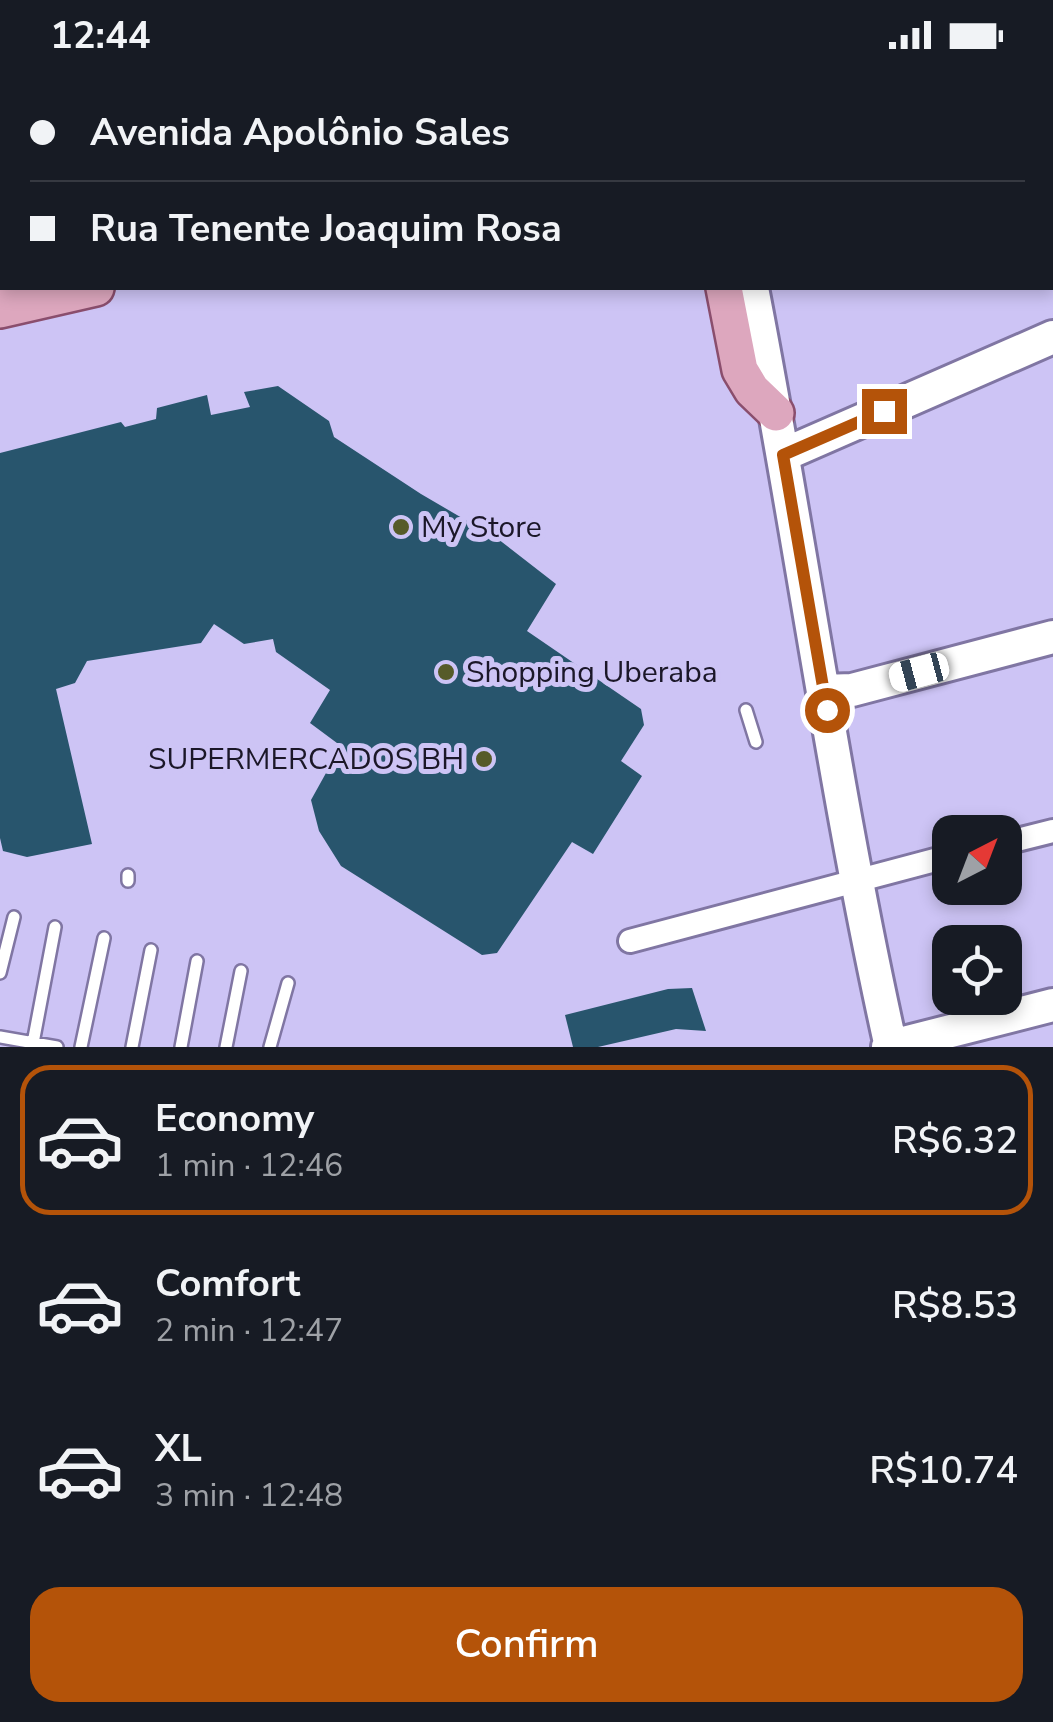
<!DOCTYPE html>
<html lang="en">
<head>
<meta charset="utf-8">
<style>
  :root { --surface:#171b24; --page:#242831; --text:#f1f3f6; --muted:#9ea1a6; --line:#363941; --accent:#b45309 }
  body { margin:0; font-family:"Nunito Sans",sans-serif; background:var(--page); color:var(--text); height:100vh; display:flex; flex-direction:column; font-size:38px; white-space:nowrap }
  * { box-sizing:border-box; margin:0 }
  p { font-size:32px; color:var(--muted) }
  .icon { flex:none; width:55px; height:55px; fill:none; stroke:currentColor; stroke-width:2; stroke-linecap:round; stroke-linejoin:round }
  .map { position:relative; height:977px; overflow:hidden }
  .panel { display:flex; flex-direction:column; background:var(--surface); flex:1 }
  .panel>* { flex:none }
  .hud { position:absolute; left:0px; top:0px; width:1055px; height:220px; box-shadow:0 5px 15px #0003; display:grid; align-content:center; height:220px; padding:0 30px; background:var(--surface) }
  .needle { width:65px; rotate:42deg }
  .buttons { position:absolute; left:932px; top:745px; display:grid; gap:20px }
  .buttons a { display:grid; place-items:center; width:90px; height:90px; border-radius:20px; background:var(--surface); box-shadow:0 5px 15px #0003; font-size:50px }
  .end { position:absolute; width:45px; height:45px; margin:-22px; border:12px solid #b45309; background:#fff; box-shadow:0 0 0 5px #fff }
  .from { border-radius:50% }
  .car { position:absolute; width:30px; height:60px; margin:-30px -15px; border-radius:12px; box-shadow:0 0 8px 2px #0007; background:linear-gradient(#fff 24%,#345 0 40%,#fff 0 76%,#345 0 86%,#fff 0) }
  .hud b { display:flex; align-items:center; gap:35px; height:95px; font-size:38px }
  .hud b+b { border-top:2px solid var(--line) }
  .hud i { width:25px; height:25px; background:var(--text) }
  ul { padding:18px 0 0; list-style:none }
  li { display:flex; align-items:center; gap:30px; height:150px; margin:0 20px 15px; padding:0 10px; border:5px solid transparent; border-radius:30px }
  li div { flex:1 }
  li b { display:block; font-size:38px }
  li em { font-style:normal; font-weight:600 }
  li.current { border-color:var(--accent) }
  li>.icon { width:90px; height:90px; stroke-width:1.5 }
  .primary-button { display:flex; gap:20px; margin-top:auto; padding:20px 30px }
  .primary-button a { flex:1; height:115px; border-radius:30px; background:var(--accent); color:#fff; font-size:40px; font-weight:600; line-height:115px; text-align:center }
  .status { display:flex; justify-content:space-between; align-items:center; height:70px; padding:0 50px; background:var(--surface); direction:ltr }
  .status svg { height:28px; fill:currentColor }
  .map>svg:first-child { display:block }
</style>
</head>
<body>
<div class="status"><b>12:44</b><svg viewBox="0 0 49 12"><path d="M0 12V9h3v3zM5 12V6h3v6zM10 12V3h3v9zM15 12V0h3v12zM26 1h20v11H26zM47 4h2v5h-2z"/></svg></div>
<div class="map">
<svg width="1053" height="977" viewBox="0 0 1053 977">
  <rect width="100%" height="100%" fill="#cdc4f5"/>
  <path fill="#28556d" d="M278 316 329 351 334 367 421 424 498 469 556 514 527 561 641 639 644 655 621 691 642 706 593 784 572 772 497 883 482 885 341 796 319 761 311 730 341 676 310 653 330 620 276 582 273 569 244 574 214 554 201 573 87 591 75 613 56 619 92 774 27 787 3 781 0 768V383L121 352 125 357 156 349 157 338 207 325 211 345 250 337 244 322Z
    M692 918 706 961 676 959 598 977H573L565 945 668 919Z"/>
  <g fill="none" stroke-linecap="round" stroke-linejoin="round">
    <g stroke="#8076a3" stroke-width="16">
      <path id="lane" d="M746 640 756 672
        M128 805V811
        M0 903 14 847
        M0 967 57 977
        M33 973 55 857
        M81 977 104 868
        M132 977 151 880
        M181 977 197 891
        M226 977 241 901
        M270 977 288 913"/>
    </g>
    <g stroke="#8076a3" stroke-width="28">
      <path id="street" d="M697 0 698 2
        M1000 0 1001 2
        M1052 175 1053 177
        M1005 773 1053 761
        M630 871 950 786"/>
    </g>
    <g stroke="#8076a3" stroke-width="38">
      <path id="secondary" d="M341 0V2
        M1052 91H1053
        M752 218C801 470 835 726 891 977
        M783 385 1053 267
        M823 621 852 620 1053 567
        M888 977 1053 935"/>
    </g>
    <g stroke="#8a4e6d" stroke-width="40">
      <path id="primary" d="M807 2 810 0
        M852 2 856 0
        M0 210 2 209
        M724 218 740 300 752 320 776 343
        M0 240 96 218"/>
    </g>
    <use href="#lane" stroke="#fff" stroke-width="11"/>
    <use href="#street" stroke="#fff" stroke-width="22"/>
    <use href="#secondary" stroke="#fff" stroke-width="32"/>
    <use href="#primary" stroke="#dda7be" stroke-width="35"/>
  </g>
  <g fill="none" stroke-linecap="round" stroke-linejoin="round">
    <path stroke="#b45309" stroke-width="12" d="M827 640 783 385 884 341"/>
  </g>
  <g fill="#565b29" stroke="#cdc4f5" stroke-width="4">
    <circle cx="401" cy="457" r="10"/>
    <circle cx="446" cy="602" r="10"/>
    <circle cx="484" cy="689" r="10"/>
  </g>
  <g text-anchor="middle" stroke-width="10" stroke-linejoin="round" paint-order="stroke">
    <g font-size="30" fill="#1b1728" stroke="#cdc4f5" text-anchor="start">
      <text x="421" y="467">My Store</text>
      <text x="466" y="612">Shopping Uberaba</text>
      <text x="464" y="699" text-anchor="end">SUPERMERCADOS BH</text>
    </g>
  </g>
</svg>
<div class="buttons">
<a><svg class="needle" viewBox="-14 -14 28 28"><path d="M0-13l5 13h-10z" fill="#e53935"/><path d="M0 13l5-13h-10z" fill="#9ea1a6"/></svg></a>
<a><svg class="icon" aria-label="locate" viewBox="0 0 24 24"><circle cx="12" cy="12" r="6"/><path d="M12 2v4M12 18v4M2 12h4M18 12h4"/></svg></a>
</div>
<i class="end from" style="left:827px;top:640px"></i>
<i class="end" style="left:884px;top:341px"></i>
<i class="car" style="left:919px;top:602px;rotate:255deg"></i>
<div class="hud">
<b><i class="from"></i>Avenida Apolônio Sales</b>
<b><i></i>Rua Tenente Joaquim Rosa</b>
</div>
</div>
<section class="panel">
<ul>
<li class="current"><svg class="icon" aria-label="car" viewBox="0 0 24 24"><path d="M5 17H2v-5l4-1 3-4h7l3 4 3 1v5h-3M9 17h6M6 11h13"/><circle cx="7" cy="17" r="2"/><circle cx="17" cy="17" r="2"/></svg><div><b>Economy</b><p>1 min · 12:46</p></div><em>R$6.32</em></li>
<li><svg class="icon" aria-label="car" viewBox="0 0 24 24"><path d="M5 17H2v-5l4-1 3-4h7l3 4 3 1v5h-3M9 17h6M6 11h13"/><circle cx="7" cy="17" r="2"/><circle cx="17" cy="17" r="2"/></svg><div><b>Comfort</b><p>2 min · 12:47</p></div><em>R$8.53</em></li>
<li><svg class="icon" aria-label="car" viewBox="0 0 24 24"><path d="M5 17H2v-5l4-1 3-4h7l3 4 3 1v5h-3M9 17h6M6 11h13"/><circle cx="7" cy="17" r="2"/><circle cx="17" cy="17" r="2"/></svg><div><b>XL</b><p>3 min · 12:48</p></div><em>R$10.74</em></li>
</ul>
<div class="primary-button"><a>Confirm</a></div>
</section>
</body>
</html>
